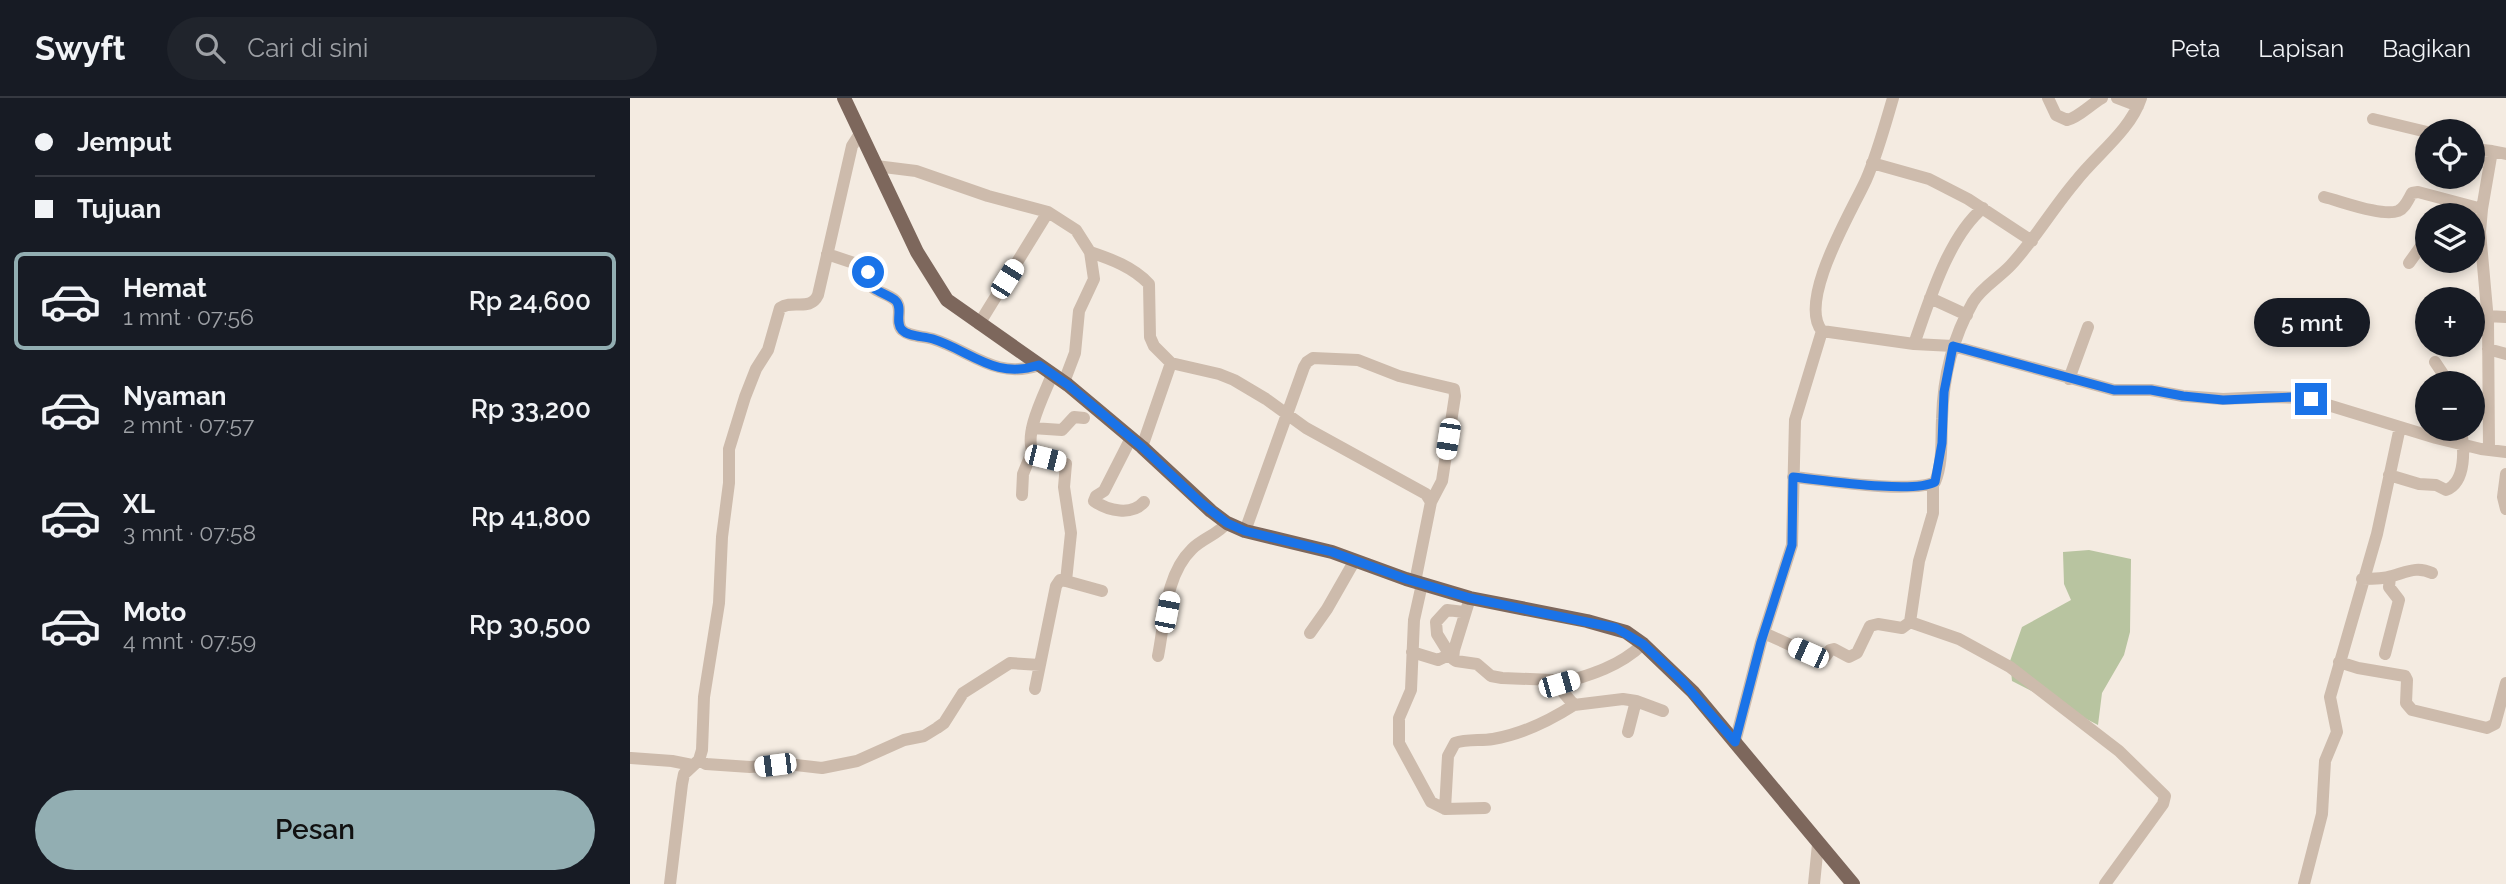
<!DOCTYPE html>
<html lang="id">
<head>
<meta charset="utf-8">
<style>
  :root { --surface:#171b24; --page:#20242c; --text:#f1f3f6; --muted:#9ea1a6; --line:#363941; --accent:#92aeb2 }
  body { margin:0; font-family:Raleway,sans-serif; background:var(--page); color:var(--text); height:100vh; display:flex; flex-direction:column; font-size:26px; white-space:nowrap }
  * { box-sizing:border-box; margin:0 }
  p { font-size:23px; color:var(--muted) }
  .icon { flex:none; width:38px; height:38px; fill:none; stroke:currentColor; stroke-width:2; stroke-linecap:round; stroke-linejoin:round }
  .map { position:relative; flex:1; overflow:hidden }
  .drawer { display:flex; flex-direction:column; background:var(--surface); width:630px }
  .drawer>* { flex:none }
  .top-card { display:grid; align-content:center; height:154px; padding:0 35px; background:var(--surface) }
  .fabs { position:absolute; left:1785px; top:21px; display:grid; gap:14px }
  .fabs a { display:grid; place-items:center; width:70px; height:70px; border-radius:50%; background:var(--surface); box-shadow:0 4px 10px #0003; font-size:35px }
  .end { position:absolute; width:32px; height:32px; margin:-16px; border:9px solid #1a73e8; background:#fff; box-shadow:0 0 0 4px #fff }
  .from { border-radius:50% }
  .bubble { position:absolute; height:49px; border-radius:24px; background:var(--surface); box-shadow:0 4px 10px #0003; font-size:23px; font-weight:600; line-height:49px; text-align:center }
  .car { position:absolute; width:21px; height:42px; margin:-21px -10px; border-radius:9px; box-shadow:0 0 5px 2px #0007; background:linear-gradient(#fff 24%,#345 0 40%,#fff 0 76%,#345 0 86%,#fff 0) }
  .top-card b { display:flex; align-items:center; gap:24px; height:66px; font-size:26px }
  .top-card b+b { border-top:2px solid var(--line) }
  .top-card i { width:18px; height:18px; background:var(--text) }
  ul { padding:0; list-style:none }
  li { display:flex; align-items:center; gap:21px; height:98px; margin:0 14px 10px; padding:0 21px; border:4px solid transparent; border-radius:10px }
  li div { flex:1 }
  li b { display:block; font-size:26px }
  li em { font-style:normal; font-weight:600 }
  li.active { border-color:var(--accent) }
  li>.icon { width:63px; height:63px; stroke-width:1.5 }
  .cta { display:flex; gap:14px; margin-top:auto; padding:14px 35px }
  .cta a { flex:1; height:80px; border-radius:42px; background:var(--accent); color:#111; font-size:28px; font-weight:600; line-height:80px; text-align:center }
  header { display:flex; align-items:center; gap:42px; box-sizing:border-box; height:98px; padding:0 35px; background:var(--surface); border-bottom:2px solid var(--line) }
  header strong { font-size:33px }
  nav { display:flex; gap:38px; margin-inline-start:auto; font-size:24px }
  .search { width:490px; height:63px; background:var(--page); display:flex; align-items:center; gap:18px; box-sizing:border-box; padding:0 24px; border-radius:38px; color:var(--muted); font-size:26px }
  main { display:flex; flex:1; min-height:0 }
  .map>svg:first-child { display:block }
</style>
</head>
<body>
<header>
<strong>Swyft</strong>
<div class="search"><svg class="icon" aria-label="search" viewBox="0 0 24 24"><circle cx="10" cy="10" r="6"/><path d="M15 15l6 6"/></svg>Cari di sini</div>
<nav><a>Peta</a><a>Lapisan</a><a>Bagikan</a></nav>
</header>
<main>
<section class="drawer">
<div class="top-card">
<b><i class="from"></i>Jemput</b>
<b><i></i>Tujuan</b>
</div>
<ul>
<li class="active"><svg class="icon" aria-label="car" viewBox="0 0 24 24"><path d="M5 17H2v-5l4-1 3-4h7l3 4 3 1v5h-3M9 17h6M6 11h13"/><circle cx="7" cy="17" r="2"/><circle cx="17" cy="17" r="2"/></svg><div><b>Hemat</b><p>1 mnt · 07:56</p></div><em>Rp 24,600</em></li>
<li><svg class="icon" aria-label="car" viewBox="0 0 24 24"><path d="M5 17H2v-5l4-1 3-4h7l3 4 3 1v5h-3M9 17h6M6 11h13"/><circle cx="7" cy="17" r="2"/><circle cx="17" cy="17" r="2"/></svg><div><b>Nyaman</b><p>2 mnt · 07:57</p></div><em>Rp 33,200</em></li>
<li><svg class="icon" aria-label="car" viewBox="0 0 24 24"><path d="M5 17H2v-5l4-1 3-4h7l3 4 3 1v5h-3M9 17h6M6 11h13"/><circle cx="7" cy="17" r="2"/><circle cx="17" cy="17" r="2"/></svg><div><b>XL</b><p>3 mnt · 07:58</p></div><em>Rp 41,800</em></li>
<li><svg class="icon" aria-label="car" viewBox="0 0 24 24"><path d="M5 17H2v-5l4-1 3-4h7l3 4 3 1v5h-3M9 17h6M6 11h13"/><circle cx="7" cy="17" r="2"/><circle cx="17" cy="17" r="2"/></svg><div><b>Moto</b><p>4 mnt · 07:59</p></div><em>Rp 30,500</em></li>
</ul>
<div class="cta"><a>Pesan</a></div>
</section>
<div class="map">
<svg width="1876" height="786" viewBox="0 0 1876 786">
  <rect width="100%" height="100%" fill="#f4ebe1"/>
  <path fill="#b8c4a0" d="M1459 452 1501 461 1500 534 1494 557 1472 595 1468 627 1382 583 1380 563 1392 529 1441 502 1434 486 1433 454Z"/>
  <g fill="none" stroke-linecap="round" stroke-linejoin="round">
    <path stroke="#cdbbac" stroke-width="12" d="M1418 0 1426 17 1437 22C1448 20 1461 6 1472 0
      M1487 0 1508 8
      M1743 21 1797 34
      M1843 51 1862 53
      M1242 65 1299 81 1338 101 1402 143
      M246 68 286 73 358 98 418 114 446 132 460 154 464 181 449 213 445 255 434 284
      M1694 99C1711 103 1752 119 1768 113 1775 110 1778 102 1782 95L1788 94 1852 111
      M460 154C481 161 503 169 519 186L520 239 524 248 541 265 512 349
      M197 156 236 169 238 174 236 180C241 194 255 194 265 202 274 210 264 223 272 232 280 239 293 238 303 241 341 253 366 282 409 267
      M1779 165 1794 144H1797
      M1300 200 1337 217
      M1857 218 1876 219
      M349 226 418 114
      M1192 233C1167 203 1222 113 1236 82 1247 57 1255 27 1263 0
      M1284 246C1299 204 1318 139 1353 110
      M1858 251 1876 256
      M1805 264 1819 285
      M541 265 589 276 604 282 636 301 676 330 796 396 801 404 785 484
      M422 277C415 295 392 338 404 356L436 366 434 389 441 435 436 483 472 493
      M1439 281 1458 229
      M402 330 432 332 444 319 454 320
      M501 340 474 393 466 398 464 403C478 413 502 418 514 404
      M1859 352 1858 223 1850 134 1852 111 1862 53 1876 56
      M1876 376 1873 399 1876 411
      M1759 377 1789 386 1806 387 1816 392C1837 384 1834 349 1831 331
      M1163 379C1193 382 1282 396 1305 384 1313 365 1311 341 1312 321 1313 281 1323 239 1343 204 1352 189 1369 180 1381 167 1405 141 1423 110 1446 83 1467 56 1500 33 1511 0
      M1303 386V415L1289 463 1280 524 1329 541 1380 569 1489 653 1535 698 1533 706 1475 786
      M392 397 393 376 402 354
      M615 433 674 269 677 264 683 260 728 262 769 278 824 291 825 298 812 383 801 404
      M1732 481C1742 481 1753 481 1762 478 1777 474 1787 468 1802 475
      M792 486 784 522 781 592 769 620V645L801 704 815 711 855 710
      M840 500 824 552 823 561 826 563 847 566 861 578 872 580 923 582 929 586 933 594 944 607 993 601 1006 603 1033 613
      M680 535 697 511 725 462
      M1134 535 1178 555 1195 559 1200 552 1204 551 1219 559 1227 555 1240 528 1248 526 1272 530 1280 524
      M782 554 808 562 823 555
      M1755 556 1769 502 1759 489 1760 479
      M820 557 807 536 806 524 817 512 834 514
      M528 558C535 523 535 477 562 451 573 440 587 437 597 425
      M1709 564 1728 570 1775 578 1777 582 1776 605 1782 612 1857 630 1865 626 1876 585
      M929 586C960 577 989 569 1013 546
      M405 591 426 488 430 482 436 483
      M998 634 1006 603
      M1105 644 1131 544 1162 447 1165 322 1192 233 1284 246 1323 248 1484 292H1521L1553 298 1593 301 1636 299 1675 300 1806 340 1851 351 1876 354
      M1 660 42 663 62 667
      M69 662 76 666 120 669 157 666 192 670 227 663 274 642 294 638 307 630 314 625 333 595 380 565 410 567
      M815 711 818 658 825 645C837 641 850 643 863 641 893 636 919 623 944 607
      M40 786 52 686 54 676 69 662 72 652 74 599 89 505 92 439 99 385V351L115 299 126 271 138 252 150 210C163 201 180 214 188 197L222 48 231 34
      M1184 786 1188 746
      M1674 786 1692 716 1695 663 1707 634 1700 599 1747 436 1770 329"/>
    <path stroke="#7d675c" stroke-width="14" d="M214 0 287 154 317 202 438 287 512 349 581 413 597 425 615 433 702 454 776 481 840 500 957 523 996 534 1013 546 1063 594 1223 786"/>
  </g>
  <g fill="none" stroke-linecap="round" stroke-linejoin="round">
    <path stroke="#1a73e8" stroke-width="9" d="M238 174 236 180C241 194 255 194 265 202 274 210 264 223 272 232 279 239 293 238 303 241 341 253 365 282 409 267L438 287 512 349 570 404 597 425 615 433 702 454 776 481 840 500 986 530 1013 546 1052 583 1105 644 1131 544 1162 447 1163 379C1192 382 1283 396 1305 384L1312 345 1314 294 1323 248 1484 292H1521L1553 298 1593 302 1662 299 1681 301"/>
  </g>
</svg>
<div class="fabs">
<a><svg class="icon" aria-label="locate" viewBox="0 0 24 24"><circle cx="12" cy="12" r="6"/><path d="M12 2v4M12 18v4M2 12h4M18 12h4"/></svg></a>
<a><svg class="icon" aria-label="layers" viewBox="0 0 24 24"><path d="M12 4l9 5-9 5-9-5zM3 14l9 5 9-5"/></svg></a>
<a>+</a>
<a>−</a>
</div>
<i class="end from" style="left:238px;top:174px"></i>
<i class="end" style="left:1681px;top:301px"></i>
<div class="bubble" style="left:1624px;top:200px;width:116px">5 mnt</div>
<i class="car" style="left:377px;top:181px;rotate:32deg"></i>
<i class="car" style="left:818px;top:341px;rotate:189deg"></i>
<i class="car" style="left:415px;top:360px;rotate:104deg"></i>
<i class="car" style="left:537px;top:514px;rotate:11deg"></i>
<i class="car" style="left:1178px;top:555px;rotate:294deg"></i>
<i class="car" style="left:929px;top:586px;rotate:74deg"></i>
<i class="car" style="left:145px;top:667px;rotate:263deg"></i>
</div>
</main>
</body>
</html>
